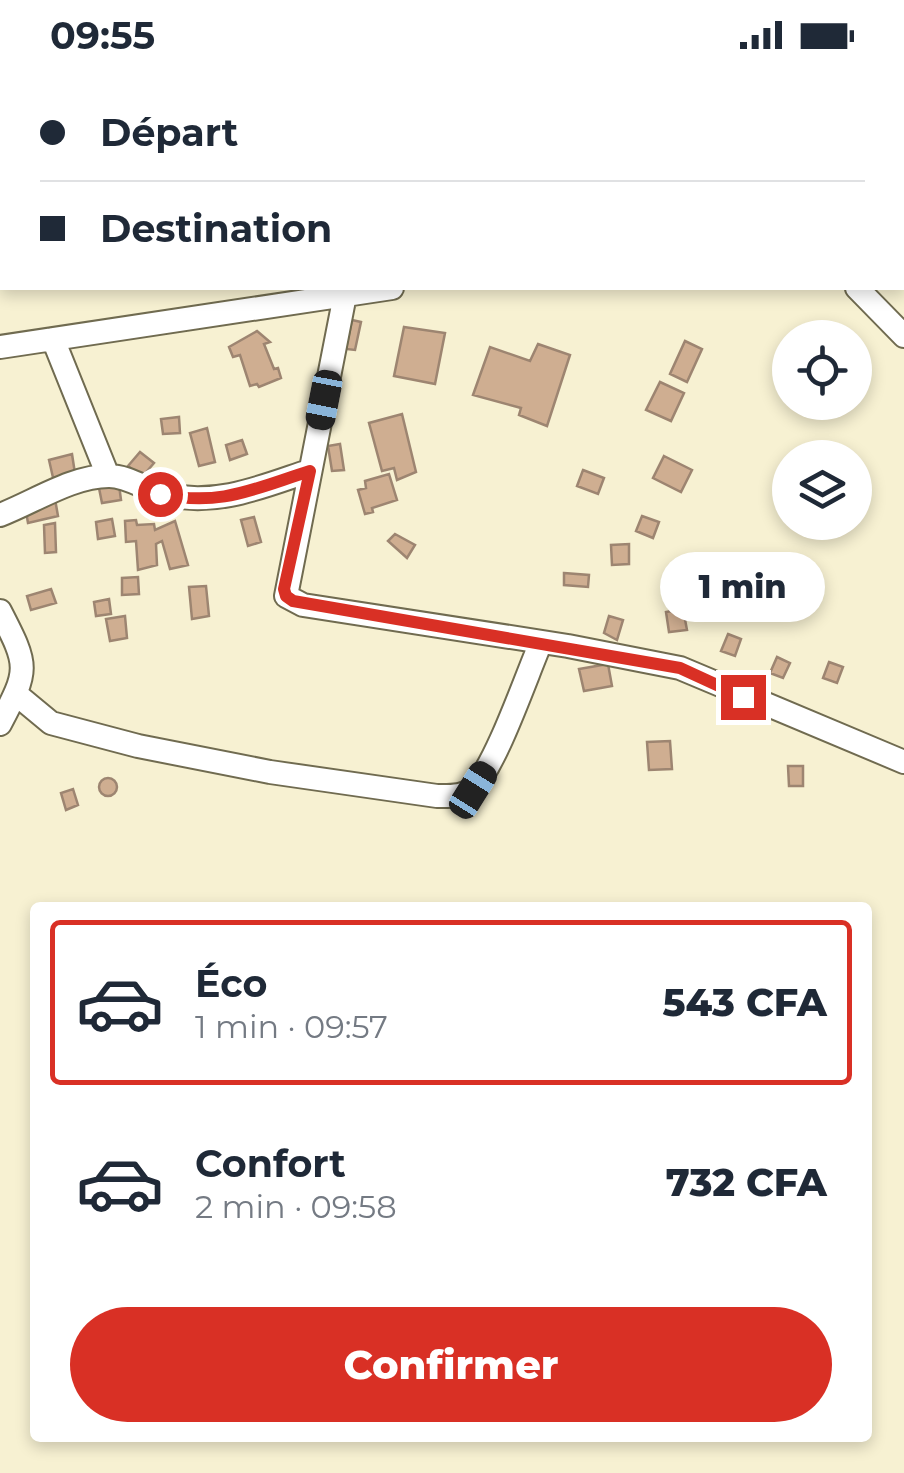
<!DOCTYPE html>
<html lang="fr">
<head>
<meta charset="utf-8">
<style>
  :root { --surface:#fff; --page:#f2f2f3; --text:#1f2937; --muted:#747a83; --line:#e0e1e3; --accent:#d93025 }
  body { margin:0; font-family:Montserrat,sans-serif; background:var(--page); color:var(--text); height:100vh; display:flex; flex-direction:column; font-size:38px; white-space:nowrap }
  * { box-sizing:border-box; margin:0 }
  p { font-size:32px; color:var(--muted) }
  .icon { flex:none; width:55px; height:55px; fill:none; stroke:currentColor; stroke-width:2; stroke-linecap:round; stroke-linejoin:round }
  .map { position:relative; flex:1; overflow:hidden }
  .sheet { position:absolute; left:30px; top:832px; width:842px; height:540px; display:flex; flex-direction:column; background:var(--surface); border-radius:10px; box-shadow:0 5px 15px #0003 }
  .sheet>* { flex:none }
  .hud { position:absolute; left:0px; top:0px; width:905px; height:220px; box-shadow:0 5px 15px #0003; display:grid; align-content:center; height:220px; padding:0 40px; background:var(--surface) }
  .buttons { position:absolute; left:772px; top:250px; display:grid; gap:20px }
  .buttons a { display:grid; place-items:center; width:100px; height:100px; border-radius:50%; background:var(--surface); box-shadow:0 5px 15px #0003; font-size:50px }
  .end { position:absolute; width:45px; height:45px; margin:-22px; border:12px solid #d93025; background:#fff; box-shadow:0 0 0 5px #fff }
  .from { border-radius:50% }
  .bubble { position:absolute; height:70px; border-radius:35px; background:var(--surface); box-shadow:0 5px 15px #0003; font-size:32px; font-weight:800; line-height:70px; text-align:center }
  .car { position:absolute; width:30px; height:60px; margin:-30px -15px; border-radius:12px; box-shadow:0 0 8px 2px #0007; background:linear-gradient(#222 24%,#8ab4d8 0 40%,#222 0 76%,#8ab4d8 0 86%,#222 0) }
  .hud b { display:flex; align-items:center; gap:35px; height:95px; font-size:38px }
  .hud b+b { border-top:2px solid var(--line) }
  .hud i { width:25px; height:25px; background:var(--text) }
  ul { padding:18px 0 0; list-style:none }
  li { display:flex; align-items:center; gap:30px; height:165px; margin:0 20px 15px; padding:0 20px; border:5px solid transparent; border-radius:10px }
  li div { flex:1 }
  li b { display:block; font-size:38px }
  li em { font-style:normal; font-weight:800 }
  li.selected { border-color:var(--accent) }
  li>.icon { width:90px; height:90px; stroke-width:1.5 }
  .button { display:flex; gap:20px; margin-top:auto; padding:20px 40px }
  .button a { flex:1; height:115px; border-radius:60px; background:var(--accent); color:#fff; font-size:40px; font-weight:800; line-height:115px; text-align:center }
  .status { display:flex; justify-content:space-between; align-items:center; height:70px; padding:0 50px; background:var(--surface); direction:ltr }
  .status svg { height:28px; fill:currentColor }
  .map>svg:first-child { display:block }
</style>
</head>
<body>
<div class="status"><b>09:55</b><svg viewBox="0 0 49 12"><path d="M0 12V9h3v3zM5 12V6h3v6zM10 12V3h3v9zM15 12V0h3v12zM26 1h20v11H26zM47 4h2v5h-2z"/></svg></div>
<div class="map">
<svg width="904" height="1403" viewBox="0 0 904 1403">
  <rect width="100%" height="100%" fill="#f7f1d2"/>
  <path fill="#c5e5cd" d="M177 0H633L635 2H177Z"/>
  <path fill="#cfae91" stroke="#9d8571" stroke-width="2.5" d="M352 250 361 252 355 280 346 279Z
    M404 257 445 263 435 314 394 306Z
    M257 261 270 272 264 274 274 299 278 298 281 308 259 317 257 314 250 316 240 285 233 287 229 277Z
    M685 271 702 279 687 312 670 304Z
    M538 274 570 285 547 356 519 345 521 338 473 325 490 277 530 291Z
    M660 312 684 323 671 351 646 340Z
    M402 344 416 402 397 410 394 398 382 401 369 353Z
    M179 347 180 363 163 364 161 349Z
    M207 358 215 392 199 396 190 363Z
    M242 370 247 384 230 390 226 375Z
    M340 374 344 400 332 401 328 376Z
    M140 382 154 393 142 407 128 396Z
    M72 384 76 410 54 412 49 390Z
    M664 386 692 400 681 422 653 408Z
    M583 400 604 408 598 424 577 416Z
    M389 404 397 430 372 438 373 442 365 444 358 420 366 418 365 411Z
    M119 415 121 430 102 433 99 418Z
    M55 429 58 446 28 453 25 436Z
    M642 446 659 452 653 468 636 461Z
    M254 447 261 472 248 476 241 450Z
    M112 449 115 466 98 469 96 452Z
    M136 450 137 455 154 454 155 460 175 451 188 495 170 499 162 471 156 474 157 495 138 500 136 471 126 472 125 451Z
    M55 453 56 482 45 483 44 455Z
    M395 464 415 475 407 488 388 471Z
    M629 474V494L612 495 611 475Z
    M564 503 589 505 588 517 564 515Z
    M697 505 710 516 702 528 687 517Z
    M138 507 139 524 122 525V508Z
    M206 516 209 546 192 549 189 517Z
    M51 519 56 533 31 540 27 526Z
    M109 529 111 544 96 546 94 532Z
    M683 539 687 560 669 562 666 542Z
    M125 546 127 568 110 571 106 549Z
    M609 546 623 550 617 570 604 563Z
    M728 564 741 569 735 586 721 581Z
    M777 587 790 593 783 608 770 603Z
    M829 592 843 597 837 613 823 608Z
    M608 594 612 616 584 621 579 599Z
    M670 671 672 699 649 700 647 672Z
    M788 696H803V716H789Z
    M99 717a9 9 0 1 1 18 0a9 9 0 1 1-18 0Z
    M73 719 78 735 66 740 61 723Z"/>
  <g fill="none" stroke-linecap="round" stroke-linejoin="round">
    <g stroke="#706b50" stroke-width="26">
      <path id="street" d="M653 0 655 2
        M902 137 904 136
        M857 218 904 266
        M345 225 286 526 303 535 568 576 680 598 904 692
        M53 269 108 406
        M0 277 392 218
        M0 445C34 432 72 406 109 406 129 406 148 421 167 425 218 436 261 417 309 401
        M0 541C29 597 29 599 0 654
        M16 624 51 653 138 676 270 702 437 726C450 726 465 727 474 717 497 692 526 607 541 572"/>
    </g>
    <use href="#street" stroke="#fff" stroke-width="22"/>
  </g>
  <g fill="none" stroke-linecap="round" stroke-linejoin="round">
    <path stroke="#d93025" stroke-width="12" d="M160 424C220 437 253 419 310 401L284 519 286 526 293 531 680 598 743 627"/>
  </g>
</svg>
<div class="buttons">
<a><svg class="icon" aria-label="locate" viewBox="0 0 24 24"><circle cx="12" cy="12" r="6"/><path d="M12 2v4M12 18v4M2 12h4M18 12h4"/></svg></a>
<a><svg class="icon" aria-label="layers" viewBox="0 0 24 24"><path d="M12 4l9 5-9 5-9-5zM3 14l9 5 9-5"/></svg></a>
</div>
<i class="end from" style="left:160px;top:424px"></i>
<i class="end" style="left:743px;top:627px"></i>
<div class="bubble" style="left:660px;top:482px;width:165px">1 min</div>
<i class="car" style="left:324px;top:330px;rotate:191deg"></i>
<i class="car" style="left:473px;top:720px;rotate:32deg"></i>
<div class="hud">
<b><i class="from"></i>Départ</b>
<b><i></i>Destination</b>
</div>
<section class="sheet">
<ul>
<li class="selected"><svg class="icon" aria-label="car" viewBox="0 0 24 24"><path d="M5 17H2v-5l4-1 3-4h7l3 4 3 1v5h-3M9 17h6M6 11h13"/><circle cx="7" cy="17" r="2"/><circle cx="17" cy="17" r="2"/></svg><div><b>Éco</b><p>1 min · 09:57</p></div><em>543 CFA</em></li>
<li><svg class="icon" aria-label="car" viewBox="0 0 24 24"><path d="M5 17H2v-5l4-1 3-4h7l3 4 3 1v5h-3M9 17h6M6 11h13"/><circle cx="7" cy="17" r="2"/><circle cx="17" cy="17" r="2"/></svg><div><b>Confort</b><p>2 min · 09:58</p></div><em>732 CFA</em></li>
</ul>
<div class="button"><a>Confirmer</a></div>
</section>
</div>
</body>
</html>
